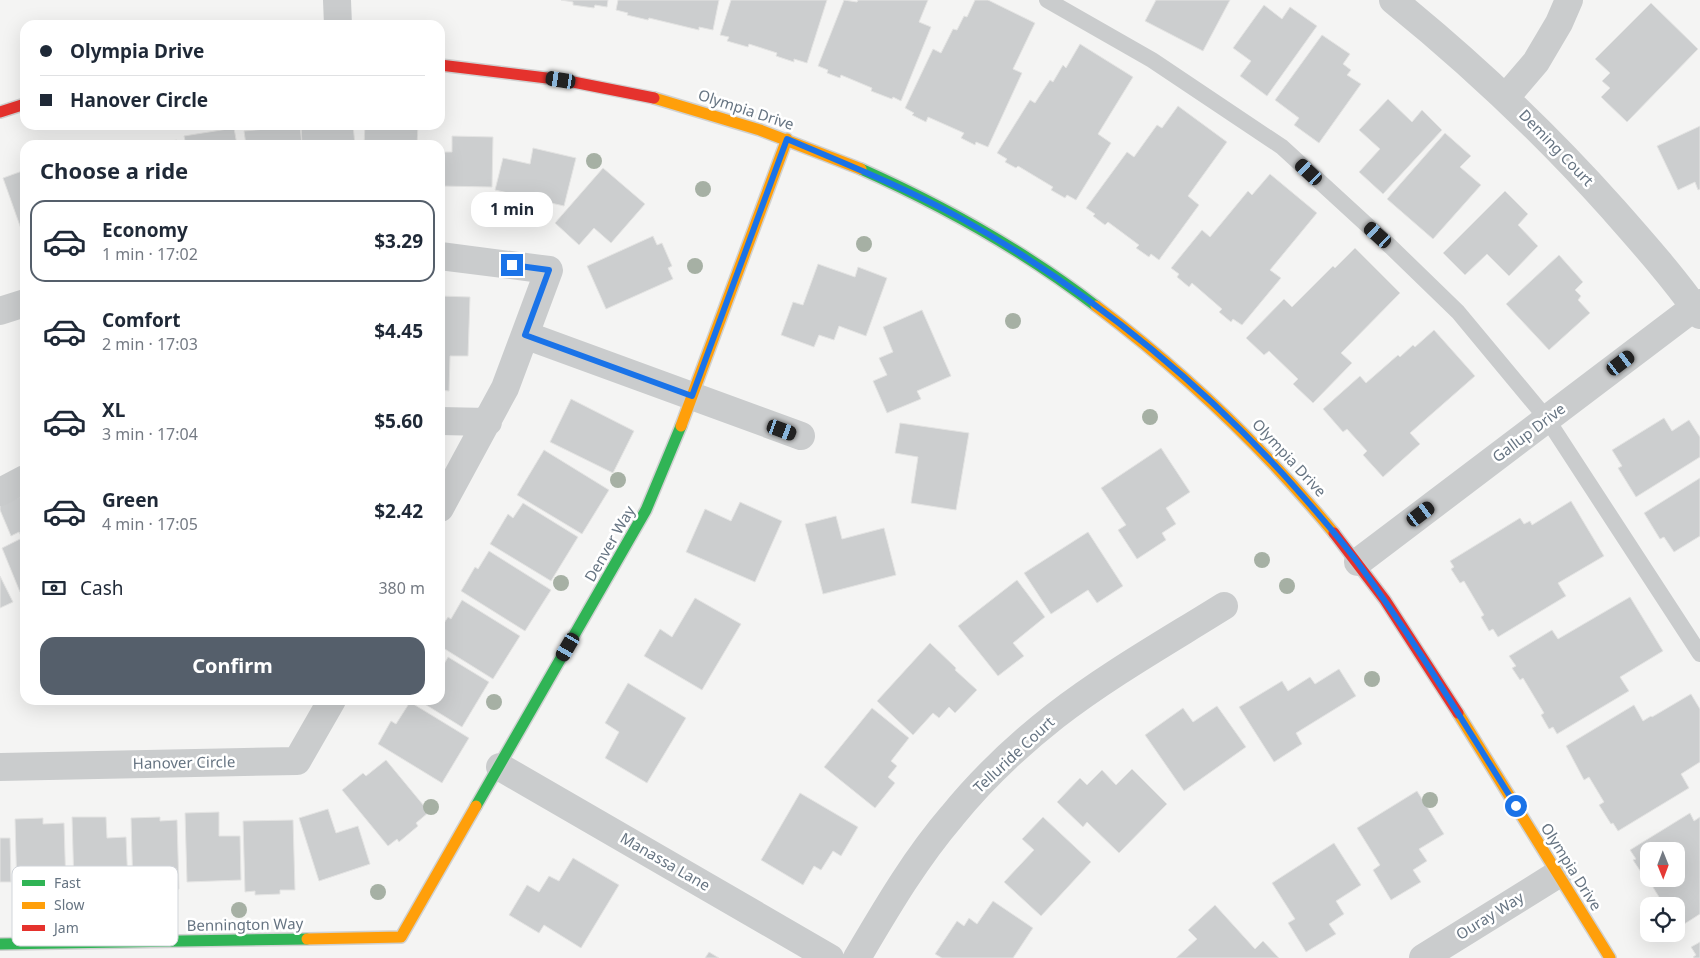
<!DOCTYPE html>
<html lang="en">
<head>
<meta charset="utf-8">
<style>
  :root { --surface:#fff; --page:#f6f6f7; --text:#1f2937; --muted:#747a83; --line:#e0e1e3; --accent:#555f6b }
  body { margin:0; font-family:"Noto Sans",sans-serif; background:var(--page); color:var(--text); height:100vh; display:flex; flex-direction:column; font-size:19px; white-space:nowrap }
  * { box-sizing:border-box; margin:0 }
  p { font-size:16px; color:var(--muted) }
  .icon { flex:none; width:28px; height:28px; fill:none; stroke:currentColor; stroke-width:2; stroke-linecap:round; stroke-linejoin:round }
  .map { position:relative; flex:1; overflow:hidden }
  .sheet { position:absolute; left:20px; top:140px; width:425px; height:565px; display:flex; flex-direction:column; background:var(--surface); border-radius:15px; box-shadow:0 5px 20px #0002 }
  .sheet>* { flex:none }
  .guide { position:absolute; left:20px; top:20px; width:425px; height:110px; border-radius:15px; box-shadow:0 5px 20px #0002; display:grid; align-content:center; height:110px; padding:0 20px; background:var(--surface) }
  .needle { width:32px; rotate:179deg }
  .controls { position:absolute; left:1640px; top:842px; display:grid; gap:10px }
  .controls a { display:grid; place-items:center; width:45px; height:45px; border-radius:10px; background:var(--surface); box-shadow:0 5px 20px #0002; font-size:25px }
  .end { position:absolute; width:22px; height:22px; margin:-11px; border:6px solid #1a73e8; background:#fff; box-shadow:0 0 0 2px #fff }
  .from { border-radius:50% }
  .bubble { position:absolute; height:35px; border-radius:15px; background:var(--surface); box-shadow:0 5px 20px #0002; font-size:16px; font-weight:700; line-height:35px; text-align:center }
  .car { position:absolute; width:15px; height:30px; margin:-15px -8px; border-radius:6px; box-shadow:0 0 4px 1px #0007; background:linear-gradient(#222 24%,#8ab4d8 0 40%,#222 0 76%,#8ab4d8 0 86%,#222 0) }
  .guide b { display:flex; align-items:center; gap:18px; height:48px; font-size:19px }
  .guide b+b { border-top:1px solid var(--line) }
  .guide i { width:12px; height:12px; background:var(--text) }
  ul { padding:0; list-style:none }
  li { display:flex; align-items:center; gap:15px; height:82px; margin:0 10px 8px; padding:0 10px; border:2px solid transparent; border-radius:15px }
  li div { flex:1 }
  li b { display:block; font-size:19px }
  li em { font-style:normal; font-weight:700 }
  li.current { border-color:var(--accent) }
  li>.icon { width:45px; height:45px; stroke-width:1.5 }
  h2 { padding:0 20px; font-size:22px; line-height:60px }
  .pay { display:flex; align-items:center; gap:12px; height:55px; padding:0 20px; font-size:19px }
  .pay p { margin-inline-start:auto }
  .primary-button { display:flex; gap:10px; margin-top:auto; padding:10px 20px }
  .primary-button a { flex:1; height:58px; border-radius:15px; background:var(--accent); color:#fff; font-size:20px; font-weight:700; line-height:58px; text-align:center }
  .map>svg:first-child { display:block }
</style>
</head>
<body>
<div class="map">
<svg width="1700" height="958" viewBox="0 0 1700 958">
  <rect width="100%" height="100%" fill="#f4f4f3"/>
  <path fill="#cccecf" stroke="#e4e4e3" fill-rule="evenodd" d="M561 0H608L607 7 595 5 594 8 573 5V2Z
    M618 0H719L713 30 699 27V30L649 18 648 20 627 15 628 13 616 10Z
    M731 0H827L807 63 794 59V62L776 56 777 53 749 44 748 47 727 41 729 37 720 35Z
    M844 0 857 2 858 0H928L919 22 931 27 901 101 893 97 892 99 871 91 872 88 841 75 840 78 827 73 828 70 818 66Z
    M975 0H988L1035 23 1013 69 1022 73 988 147 976 142 975 145 961 138 964 133 928 117 926 122 912 115 914 113 905 108 933 49 941 53 953 29 957 30 964 16 967 17Z
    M1156 0H1230L1203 51 1145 21Z
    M1651 3 1698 49 1627 122 1601 97 1610 88 1602 81 1610 73 1595 59Z
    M1264 5 1282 19 1290 7 1317 26 1267 96 1240 76 1251 61 1233 48Z
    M1322 35 1350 54 1343 64 1351 70 1347 75 1361 84 1319 143 1294 125 1299 118 1275 100Z
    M1080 44 1133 77 1098 134 1111 143 1076 200 1067 195 1065 198 1051 190 1053 187 1018 166 1016 168 1005 162 1007 159 997 153 1030 100 1035 103 1050 80 1053 82 1063 65 1066 68Z
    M1388 99 1412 122 1422 110 1442 130 1383 194 1359 172 1380 149 1359 130Z
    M1178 106 1227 142 1188 196 1199 205 1159 260 1151 254 1149 257 1136 248 1139 245 1108 222 1105 225 1093 216 1095 214 1086 208 1127 152 1134 157 1157 125 1162 128Z
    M301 125H353L355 145H302Z
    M365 125H418L417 145H364Z
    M300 126 302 145H246L244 131Z
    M1700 126V189L1698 190 1695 182 1678 190 1657 146Z
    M234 128 237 145H186L184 136Z
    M1445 133 1471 156 1460 167 1481 185 1433 239 1387 199Z
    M452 136 493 137 492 187 440 186V152H452Z
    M177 140 178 145H150Z
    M533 148 576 158 564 206 495 190 503 158 530 164Z
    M603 168 645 204 611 243 594 228 579 245 555 223Z
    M25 170V240L3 178Z
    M1270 174 1317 213 1270 270 1281 278 1242 325 1233 319 1231 322 1219 312 1222 309 1192 283 1189 287 1177 277 1179 274 1171 268 1202 230 1210 237 1248 191 1252 195Z
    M1505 191 1528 214 1518 225 1538 246 1509 276 1487 254 1465 275 1443 253Z
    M653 236 657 245 662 243 672 266 668 268 673 279 606 309 587 266Z
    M1355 248 1400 293 1341 353 1352 363 1313 403 1293 384 1298 379 1269 351 1264 355 1246 338 1284 299 1292 307 1333 266 1335 268Z
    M1559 255 1583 282 1575 290 1581 296 1578 300 1590 313 1549 350 1506 304Z
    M818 264 855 277 858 267 887 278 866 336 839 326 834 340 819 335 814 347 781 335 793 302 803 305Z
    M440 296 470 297 468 356H450L449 391 440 390Z
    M922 310 951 376 917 391 921 399 887 413 873 381 887 375 879 358 893 352 883 327Z
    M1434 330 1475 376 1410 433 1420 444 1383 477 1363 455 1367 451 1347 429 1343 432 1323 409 1360 376 1366 383 1398 355 1400 357 1413 345 1415 347Z
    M571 399 634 431 613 473 550 442Z
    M1664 418 1672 431 1689 420 1700 437V457L1636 497 1618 468 1622 466 1612 450Z
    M900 423 969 433 956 510 911 503 918 457 895 453Z
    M1161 448 1190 492 1166 508 1176 524 1162 533 1166 540 1137 559 1118 530 1126 525 1101 488Z
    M544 450 609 490 582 534 517 495Z
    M1700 478V536L1674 552 1664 537 1660 539 1644 513Z
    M25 495V590L20 592 2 548 22 538 19 532 11 536 0 510V505Z
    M1571 501 1604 556 1558 583 1566 596 1498 637 1493 629 1489 631 1481 617 1484 615 1464 581 1460 583 1451 569 1454 567 1450 561 1520 518 1524 524 1530 521 1532 525Z
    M740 502 782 521 755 582 686 552 705 509 731 521Z
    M523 503 578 537 551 581 490 544 508 514 513 518Z
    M836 516 842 539 884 528 896 575 823 594 805 524Z
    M1088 532 1123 586 1097 603 1088 590 1051 614 1024 573Z
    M489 551 551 590 525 631 461 591 475 567 478 569Z
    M0 576 13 602 0 608Z
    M1017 580 1045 617 1013 643 1024 656 998 676 958 626Z
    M1630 597 1663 651 1620 677 1629 691 1557 734 1553 727 1549 729 1541 715 1544 713 1523 678 1520 680 1512 668 1516 666 1509 656 1552 630 1558 639Z
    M695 598 741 624 702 690 644 656 660 629 672 637Z
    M462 600 520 636 493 679 440 646V629L448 617 451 619Z
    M930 643 956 668 955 670 977 690 955 713 949 707 939 718 933 713 913 735 877 701Z
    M448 657 489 682 462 727 418 700H440V671Z
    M1339 669 1356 696 1296 733 1302 744 1274 762 1239 707 1282 681 1288 691 1310 677 1315 684Z
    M628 683 686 718 647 783 605 758 619 732 605 723Z
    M1691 694 1700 709V762L1681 774 1689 788 1618 831 1613 823 1611 824 1599 805 1604 802 1589 777 1584 780 1566 746 1634 705 1643 721 1651 716 1652 717Z
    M410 702 469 738 442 783 378 744 391 721 396 724Z
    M1217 706 1246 747 1184 791 1145 735 1183 708 1193 722Z
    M872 708 909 738 891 761 897 766 888 777 895 783 875 808 824 767Z
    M386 760 429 812 416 823 418 826 399 842 397 839 388 846 342 790 363 773 366 776Z
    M1132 769 1167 804 1119 853 1087 822 1083 827 1057 802 1080 778 1087 785 1102 770 1116 785Z
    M1417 791 1444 834 1419 849 1427 861 1413 870 1421 882 1391 900 1373 870 1380 865 1357 828Z
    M800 793 858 827 841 856 833 851 821 870 814 866 803 885 761 860Z
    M328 809 336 833 358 826 370 864 319 881 299 818Z
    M219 812V836H240L241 880 187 882 185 813Z
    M1690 813 1694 821 1700 817V914L1678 928 1676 925V906H1662L1664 905 1643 871 1641 872 1633 860 1636 859 1630 850ZM1649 851H1676V879H1649Z
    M72 817H106L107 838 126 837 128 884 74 885Z
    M160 817V821L177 820 179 889 133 891 131 818Z
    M1043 817 1091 862 1041 916 1004 882 1034 850 1022 839Z
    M43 818V824L64 823 66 888 53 889V891L17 892 15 819Z
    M293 820 295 890H280V894L255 895V891L245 892 243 821Z
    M0 838H10L11 882H0Z
    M1334 843 1361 885 1336 901 1344 914 1329 924 1336 934 1306 952 1288 923 1295 919 1272 883Z
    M573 858 619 885 581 948 544 925 539 933 509 915 527 885 539 892 549 876 559 881Z
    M993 901 1033 928 1013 958H942L935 954 957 921 964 926 969 918 977 924Z
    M1215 905 1255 949 1263 941 1279 958H1176L1197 939 1188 930Z
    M1700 942V958H1694L1693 957 1696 955 1691 947Z
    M709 952 719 958H705Z"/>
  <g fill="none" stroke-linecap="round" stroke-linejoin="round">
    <g stroke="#d0d1d1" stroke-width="14">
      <path id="fast" d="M861 169C944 206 1024 251 1096 306
        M476 806 646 510 681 426
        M0 944 307 939"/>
    </g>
    <g stroke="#d0d1d1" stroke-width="14">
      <path id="slow" d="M654 98 760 130 861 169
        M1096 306C1185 373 1264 448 1334 533
        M681 426 787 139
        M1458 713 1610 958
        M307 939 401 937 476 806"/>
    </g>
    <g stroke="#d0d1d1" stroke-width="14">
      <path id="jam" d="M440 65 563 80 654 98
        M0 112 25 104
        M1334 533 1385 600 1458 713"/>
    </g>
    <path stroke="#cacccd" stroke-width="16" d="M1047 0 1152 60 1282 147 1391 247 1458 312 1547 419 1700 654"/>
    <path stroke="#cacccd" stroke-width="28" d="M337 0 338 25
      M1393 0C1472 64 1545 133 1613 209 1643 243 1674 278 1700 315
      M1506 97 1536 62 1559 23 1569 0
      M440 256 549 270 505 388 440 508
      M0 311 25 303
      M525 335 801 436
      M440 421 488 422
      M0 492 25 479
      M1358 562 1700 303
      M0 767 297 761 332 700
      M500 767 830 958
      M857 958C886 909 915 859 952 816 982 779 1018 745 1055 716 1108 675 1168 641 1224 606
      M1423 958 1558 874"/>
    <use href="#fast" stroke="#30b455" stroke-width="11"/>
    <use href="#slow" stroke="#ff9f0a" stroke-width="11"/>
    <use href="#jam" stroke="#e5322d" stroke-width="11"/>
  </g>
  <g fill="#a6b0a4">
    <circle cx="594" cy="161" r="8"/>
    <circle cx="703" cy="189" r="8"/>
    <circle cx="864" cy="244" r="8"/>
    <circle cx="695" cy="266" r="8"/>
    <circle cx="1013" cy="321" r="8"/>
    <circle cx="1150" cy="417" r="8"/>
    <circle cx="618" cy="480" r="8"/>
    <circle cx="1262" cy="560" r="8"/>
    <circle cx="561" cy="583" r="8"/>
    <circle cx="1287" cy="586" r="8"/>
    <circle cx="1372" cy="679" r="8"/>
    <circle cx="494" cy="702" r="8"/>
    <circle cx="1430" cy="800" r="8"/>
    <circle cx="431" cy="807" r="8"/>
    <circle cx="378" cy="892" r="8"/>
    <circle cx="239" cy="910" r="8"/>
  </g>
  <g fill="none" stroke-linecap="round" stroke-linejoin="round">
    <path stroke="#1a73e8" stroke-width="6" d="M512 265 549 270 525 335 692 396 787 139C846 164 906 188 962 219 1083 287 1189 372 1283 474 1309 503 1335 532 1358 563 1415 641 1465 725 1516 806"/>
  </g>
  <g text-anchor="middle" stroke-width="5" stroke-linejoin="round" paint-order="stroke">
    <g font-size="15" fill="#667482" stroke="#fff">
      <text transform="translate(746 110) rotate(18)" y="5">Olympia Drive</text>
      <text transform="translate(1556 148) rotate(46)" y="5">Deming Court</text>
      <text transform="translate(1529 433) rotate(-37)" y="5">Gallup Drive</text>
      <text transform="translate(1289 458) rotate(47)" y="5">Olympia Drive</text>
      <text transform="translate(610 544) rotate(-60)" y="5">Denver Way</text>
      <text transform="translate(1014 755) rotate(-43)" y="5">Telluride Court</text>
      <text transform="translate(184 763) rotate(-1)" y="5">Hanover Circle</text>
      <text transform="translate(665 862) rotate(30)" y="5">Manassa Lane</text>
      <text transform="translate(1571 867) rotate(58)" y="5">Olympia Drive</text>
      <text transform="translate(1490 916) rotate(-32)" y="5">Ouray Way</text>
      <text transform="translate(245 925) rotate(-1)" y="5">Bennington Way</text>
    </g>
  </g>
  <rect x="12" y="866" width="166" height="80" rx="8" fill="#fff" stroke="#d1d5da" stroke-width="1"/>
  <rect x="22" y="880" width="23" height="6" fill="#30b455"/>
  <rect x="22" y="902" width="23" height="7" fill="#ff9f0a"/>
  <rect x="22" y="925" width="23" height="6" fill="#e5322d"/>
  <g font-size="14" fill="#667482">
    <text x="54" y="888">Fast</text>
    <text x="54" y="910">Slow</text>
    <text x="54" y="933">Jam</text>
  </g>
</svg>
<div class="controls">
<a><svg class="needle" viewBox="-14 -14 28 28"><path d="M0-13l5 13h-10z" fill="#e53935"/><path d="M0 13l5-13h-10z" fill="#747a83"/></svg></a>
<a><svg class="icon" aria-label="locate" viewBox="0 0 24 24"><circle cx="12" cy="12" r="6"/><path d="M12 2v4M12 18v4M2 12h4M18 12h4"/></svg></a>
</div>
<i class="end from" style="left:1516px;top:806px"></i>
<i class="end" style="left:512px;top:265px"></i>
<div class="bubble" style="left:471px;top:192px;width:82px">1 min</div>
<i class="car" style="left:561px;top:80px;rotate:279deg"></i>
<i class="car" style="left:1309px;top:172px;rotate:313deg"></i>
<i class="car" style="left:1378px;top:235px;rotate:312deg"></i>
<i class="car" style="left:1621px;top:363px;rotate:53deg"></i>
<i class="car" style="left:782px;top:430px;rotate:110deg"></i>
<i class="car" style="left:1421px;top:514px;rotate:53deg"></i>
<i class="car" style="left:568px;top:647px;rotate:210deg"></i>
<div class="guide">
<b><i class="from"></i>Olympia Drive</b>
<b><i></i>Hanover Circle</b>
</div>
<section class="sheet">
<h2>Choose a ride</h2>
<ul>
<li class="current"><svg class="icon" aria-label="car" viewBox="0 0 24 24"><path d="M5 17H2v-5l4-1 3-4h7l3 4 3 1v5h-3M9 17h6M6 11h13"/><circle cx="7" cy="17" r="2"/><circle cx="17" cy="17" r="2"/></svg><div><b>Economy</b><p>1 min · 17:02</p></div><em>$3.29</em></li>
<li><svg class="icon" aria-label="car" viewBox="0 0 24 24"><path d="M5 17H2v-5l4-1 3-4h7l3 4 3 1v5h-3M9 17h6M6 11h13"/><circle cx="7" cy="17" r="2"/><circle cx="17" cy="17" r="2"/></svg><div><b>Comfort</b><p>2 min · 17:03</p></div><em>$4.45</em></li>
<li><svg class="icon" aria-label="car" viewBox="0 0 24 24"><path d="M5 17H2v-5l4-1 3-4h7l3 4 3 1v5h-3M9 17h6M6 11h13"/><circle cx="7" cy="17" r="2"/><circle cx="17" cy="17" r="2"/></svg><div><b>XL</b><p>3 min · 17:04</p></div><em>$5.60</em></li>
<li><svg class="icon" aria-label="car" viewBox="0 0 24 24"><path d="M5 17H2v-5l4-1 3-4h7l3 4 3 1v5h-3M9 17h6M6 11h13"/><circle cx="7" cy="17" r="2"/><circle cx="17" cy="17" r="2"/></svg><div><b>Green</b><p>4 min · 17:05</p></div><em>$2.42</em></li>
</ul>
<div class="pay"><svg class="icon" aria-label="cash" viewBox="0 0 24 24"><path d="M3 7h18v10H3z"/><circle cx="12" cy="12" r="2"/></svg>Cash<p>380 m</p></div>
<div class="primary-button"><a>Confirm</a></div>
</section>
</div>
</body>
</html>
